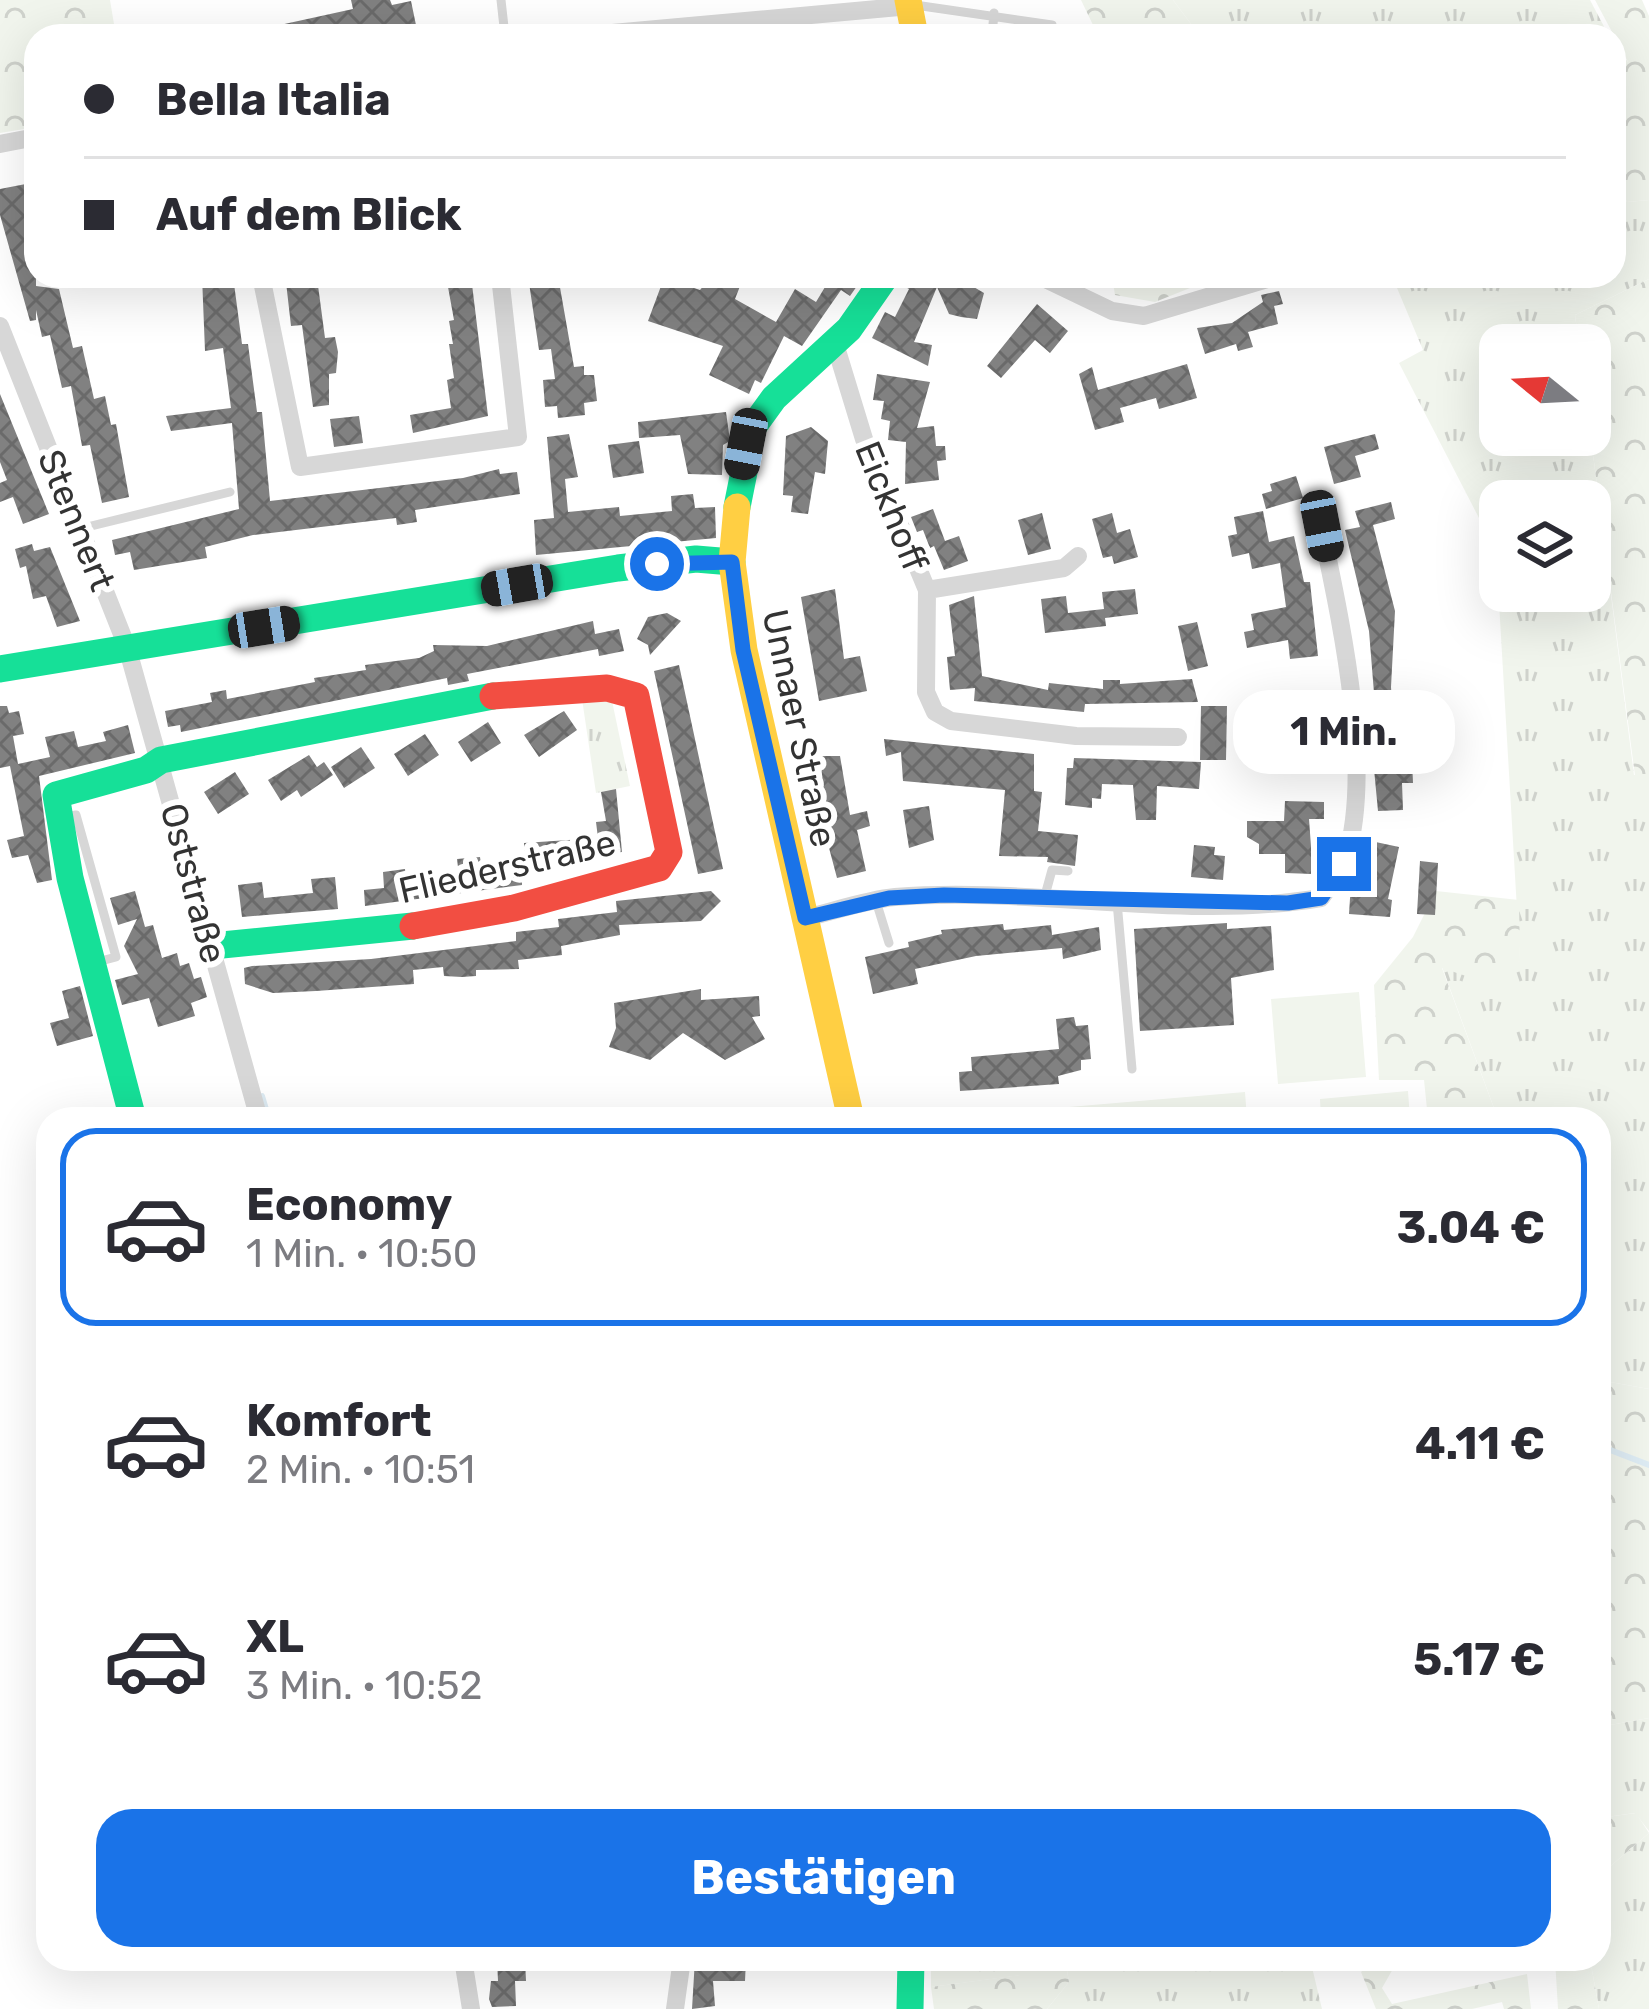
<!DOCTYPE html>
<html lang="de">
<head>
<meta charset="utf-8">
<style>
  :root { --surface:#fff; --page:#f2f2f3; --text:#2b2b33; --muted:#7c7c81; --line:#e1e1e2; --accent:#1a73e8 }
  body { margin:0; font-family:Rubik,sans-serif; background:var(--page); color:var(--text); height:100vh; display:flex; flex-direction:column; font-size:45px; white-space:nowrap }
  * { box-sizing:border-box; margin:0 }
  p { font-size:39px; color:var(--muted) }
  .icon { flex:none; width:66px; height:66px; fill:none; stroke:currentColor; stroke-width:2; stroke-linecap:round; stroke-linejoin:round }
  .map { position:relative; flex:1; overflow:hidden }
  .sheet { position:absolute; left:36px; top:1107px; width:1575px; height:864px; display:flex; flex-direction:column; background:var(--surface); border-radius:36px; box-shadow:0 12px 48px #0002 }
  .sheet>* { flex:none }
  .top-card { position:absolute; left:24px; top:24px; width:1602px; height:264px; border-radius:36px; box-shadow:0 12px 48px #0002; display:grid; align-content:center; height:264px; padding:0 60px; background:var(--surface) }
  .needle { width:78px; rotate:288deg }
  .fabs { position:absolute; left:1479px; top:324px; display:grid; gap:24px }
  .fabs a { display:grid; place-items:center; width:132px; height:132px; border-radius:24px; background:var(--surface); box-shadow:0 12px 48px #0002; font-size:60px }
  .end { position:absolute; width:54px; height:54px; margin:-27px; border:15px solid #1a73e8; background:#fff; box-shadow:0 0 0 6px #fff }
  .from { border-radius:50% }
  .bubble { position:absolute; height:84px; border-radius:36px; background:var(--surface); box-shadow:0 12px 48px #0002; font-size:39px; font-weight:700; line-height:84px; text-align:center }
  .car { position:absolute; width:36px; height:72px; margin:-36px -18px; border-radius:15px; box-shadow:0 0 9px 3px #0007; background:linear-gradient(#222 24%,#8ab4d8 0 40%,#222 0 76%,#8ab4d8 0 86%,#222 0) }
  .top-card b { display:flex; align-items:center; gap:42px; height:114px; font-size:45px }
  .top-card b+b { border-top:3px solid var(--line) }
  .top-card i { width:30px; height:30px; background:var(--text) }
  ul { padding:21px 0 0; list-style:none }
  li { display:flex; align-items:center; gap:36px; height:198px; margin:0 24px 18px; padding:0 36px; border:6px solid transparent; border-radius:36px }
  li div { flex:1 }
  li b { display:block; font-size:45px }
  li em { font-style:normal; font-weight:700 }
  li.current { border-color:var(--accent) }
  li>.icon { width:108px; height:108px; stroke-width:1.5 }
  .action { display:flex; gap:24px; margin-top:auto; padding:24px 60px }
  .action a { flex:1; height:138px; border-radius:36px; background:var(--accent); color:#fff; font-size:48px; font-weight:700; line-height:138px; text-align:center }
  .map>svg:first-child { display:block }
</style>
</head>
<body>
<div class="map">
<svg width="1649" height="2009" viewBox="0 0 1649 2009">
  <defs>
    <pattern id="grass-tufts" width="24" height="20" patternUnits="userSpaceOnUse" patternTransform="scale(3)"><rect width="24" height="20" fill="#f1f5ed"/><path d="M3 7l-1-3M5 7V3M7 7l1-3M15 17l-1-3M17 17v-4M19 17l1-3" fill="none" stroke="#cfd2cc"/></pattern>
    <pattern id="forest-crowns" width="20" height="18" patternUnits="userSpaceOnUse" patternTransform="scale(3)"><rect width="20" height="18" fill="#f1f5ed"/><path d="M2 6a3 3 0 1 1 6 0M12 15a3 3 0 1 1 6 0" fill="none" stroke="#cfd2cc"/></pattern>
    <pattern id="cemetery-stones" width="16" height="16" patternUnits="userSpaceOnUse" patternTransform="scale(3)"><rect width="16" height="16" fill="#f1f5ed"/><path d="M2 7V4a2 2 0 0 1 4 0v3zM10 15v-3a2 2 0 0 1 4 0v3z" fill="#cfd2cc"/></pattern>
    <pattern id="building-cross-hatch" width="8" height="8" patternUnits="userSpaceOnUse" patternTransform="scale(3)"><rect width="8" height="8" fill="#818181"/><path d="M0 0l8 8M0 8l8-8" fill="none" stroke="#6a6a6a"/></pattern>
  </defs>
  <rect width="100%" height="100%" fill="#fff"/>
  <path fill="url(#grass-tufts)" fill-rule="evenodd" d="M1173 0H1590L1609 36H1200Z
    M1614 175 1627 202 1649 200V279L1575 315 1579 345H1500V435L1590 431 1634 775H1649V1389L1599 1380V1119H1498L1442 967 1520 961 1496 551 1399 363 1423 350 1392 276H1614ZM1500 501H1590V591H1500Z
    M582 699 612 701 630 786 596 793Z
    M1649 1718V1831L1635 1813 1599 1818V1727Z
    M1649 1833V2009H1599L1590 1959H1599V1876Z
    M931 1959H1029L1021 1975 931 1987Z
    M1065 1959H1310L1322 2009H1047L1069 1982Z"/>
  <path fill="url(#forest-crowns)" d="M0 0H110L116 36H36V127L0 133Z
    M1081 0H1173L1200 36H1091L1093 25Z
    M1595 0H1642L1649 16V200L1627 202 1614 175V45L1628 62Z
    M1649 279V775L1635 776 1590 431V345H1579L1575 315Z
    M1436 891 1519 900 1520 961 1478 980 1442 968 1498 1119H1428L1424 1080H1379L1374 985 1413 937Z
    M1599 1380 1649 1389V1718L1599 1727Z
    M1636 1813 1649 1833 1599 1876V1818Z
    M1029 1959H1065L1069 1982 1047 2009H934L931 1987 1020 1975Z
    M1376 1959H1422L1394 1967 1382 1988 1392 2004 1527 1974 1531 2009H1504L1502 2002 1472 2009H1376L1361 1972Z
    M1555 1959H1590L1599 2009H1558Z"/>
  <path fill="url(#cemetery-stones)" d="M1112 276H1220L1155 302 1115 295Z"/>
  <path fill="#f1f5ed" d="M1359 992 1366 1077 1278 1084 1271 999Z
    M1408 1091 1410 1119H1321L1320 1099Z
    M1245 1092 1247 1119H939V1118Z"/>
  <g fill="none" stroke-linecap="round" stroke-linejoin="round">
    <path stroke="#ddebf3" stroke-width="6" d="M262 1096 269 1119
      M1605 1448 1649 1465"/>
  </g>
  <path fill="url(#building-cross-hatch)" d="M351 0H390L392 5 411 1 416 25 371 36H257V30L353 9Z
    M36 182V286L59 289 73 348 82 346 94 399 105 396 111 425 116 424 129 497 102 503 90 445 82 446 71 386 62 388 50 335 42 337 36 310V320L30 321 0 215V189Z
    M202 276H233L242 344H248L257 412H262L270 501 463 478 499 469 500 474 517 472 520 494 415 510 417 522 397 525 396 518 253 535 205 547 207 558 134 570 130 552 115 555 112 540 239 509 232 423 171 431 166 416 231 408 223 348 205 351Z
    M446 276H471L488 416 413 433 410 415 451 408 447 380 454 378 449 344H453L449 321 454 320Z
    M528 276H558L574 367 584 366V375H594L597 401 584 403 585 415 558 418 557 406 545 407 543 380 555 379 551 349 539 350Z
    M712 276H744L735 299 776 322 795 289 816 302 828 282 818 276H864L850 296 841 290 802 346 784 336 761 383 755 380 749 394 709 375 723 346 648 321 664 278 700 290Z
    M904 276H955L984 293 977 319 961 317 949 314 937 287 914 342 932 345 928 366 872 338 885 312 895 317 909 289 902 285Z
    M317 278 325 338 335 337 338 352 336 373 329 374V405L313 407 302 325 291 326 286 282Z
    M1279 291 1283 304 1274 306 1278 324 1248 332 1253 347 1238 351 1236 344 1205 354 1197 328 1232 323 1263 302 1261 295Z
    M1037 304 1068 331 1050 353 1035 340 1001 378 987 366Z
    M1187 364 1197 398 1159 409 1156 398 1120 408 1124 422 1095 430 1079 374 1092 367 1098 390Z
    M877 374 930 382 917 428 934 426 936 446H945L946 460 937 461 939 480 905 484 906 442 888 440 890 421 881 419 884 401 873 400Z
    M0 394 49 514 23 524 13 497 0 502V483L7 480 0 462Z
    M726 412 730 441 723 445 722 475 688 474 680 435 639 438 638 422Z
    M359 416 363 443 334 447 330 419Z
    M811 427 828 441 825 474 815 472 808 514 791 512 793 496 783 495 786 436Z
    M569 434 578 477 565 479 568 512 619 507 620 516 672 511 671 496 693 494 695 508 715 507 716 538 536 555 534 520 554 518 547 437Z
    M1375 434 1379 449 1355 456 1361 477 1334 484 1324 447Z
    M639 441 644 473 613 478 608 445Z
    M1296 476 1303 498 1266 509 1262 494 1272 491 1270 484Z
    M1391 502 1395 519 1373 525 1395 611 1391 687 1392 703H1400L1402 729 1377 730 1369 631 1345 530 1360 527 1355 511Z
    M933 509 945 541 959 536 968 561 944 570 934 546 930 548 923 530 917 532 911 517Z
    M1263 511 1269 542 1294 536 1304 582H1310L1318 656 1290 659 1288 640 1247 648 1244 632 1254 630 1251 614 1286 607 1280 563 1252 569 1249 553 1232 557 1228 536 1237 534 1234 517Z
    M1042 513 1051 549 1028 555 1018 520Z
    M1112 513 1117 533 1130 529 1138 557 1114 564 1112 556 1103 558 1092 519Z
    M32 544 34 551 50 547 80 621 57 627 46 596 33 599 26 566 20 568 15 549Z
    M835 589 844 659 860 656 867 691 819 701 801 597Z
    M1135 589 1138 614 1105 618 1106 626 1045 633 1041 599 1066 596 1068 613 1104 609 1102 592Z
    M974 596 982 676 1048 690 1049 683 1103 689V680H1120V684L1192 679 1198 702 1085 704 1084 712 974 701 975 688 950 690 947 657 955 656 949 605Z
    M667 613 681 621 650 655 648 645 637 639 648 617Z
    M593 621 595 634 619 629 624 651 599 656 598 649 467 674 469 681 448 685 447 678 181 732 180 725 168 727 165 711 212 702 210 693 226 690 227 699 315 682 314 678 366 670 365 665 419 658 434 651 433 645 487 646Z
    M1197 622 1208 666 1188 671 1178 626Z
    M679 665 723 869 698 874 654 671Z
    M1329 692 1332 764 1304 765 1303 746 1278 747 1276 703 1301 702V693Z
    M0 706H7L9 713 19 711 24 734 13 736 18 764 50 757 45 737 74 731 78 747 106 741 103 732 128 725 135 753 39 776 52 880 37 883 28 855 12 858 7 840 24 836 10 766 0 768Z
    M1201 706H1227L1226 760H1200Z
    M564 711 577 730 539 757 524 735Z
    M488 722 501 743 471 762 458 742Z
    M425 734 439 755 408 776 394 754Z
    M1390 736H1411L1413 783H1402L1403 810 1378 811 1374 769 1392 768Z
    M884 739 1034 754V791L1042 792 1038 831 1078 835 1075 866 1047 862 1048 857 999 856 1005 790 903 781 901 752 886 756Z
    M361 747 375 768 344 788 331 767Z
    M309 755 317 767 324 762 333 775 301 797 297 790 281 801 268 780Z
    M821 756H840L850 815 867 811 870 826 857 830 866 871 837 878 811 780 822 778Z
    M1074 758 1201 762 1199 789 1157 786 1156 820H1136L1133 785 1102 784 1101 799 1092 798V808L1065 805 1067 768H1073Z
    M235 772 249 794 218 814 204 792Z
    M616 789 622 852 545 860 551 874 527 876 524 843 598 838 596 822 606 821 601 792Z
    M1285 801 1324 802V819H1309L1313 874 1285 873V854H1259V844L1247 837V821H1284Z
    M929 806 934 840 909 848 903 810Z
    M1371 841 1399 847 1388 899 1392 900 1390 917 1349 914 1351 883 1362 884Z
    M1194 845 1215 847 1214 855 1225 856 1223 880 1191 877Z
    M480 857 482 871 521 868 522 885 365 906 364 890 384 888 383 872 405 869 406 880 459 875 457 859Z
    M1420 861 1438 863 1435 915 1417 914Z
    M335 877 338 909 242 917 238 885 262 882 264 898 313 893 311 879Z
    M135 891 145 927 153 925 162 958 177 953 180 966 189 963 194 979 201 977 207 997 191 1003 195 1016 158 1027 149 998 122 1005 115 980 138 974 124 946 137 919 118 925 110 898Z
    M711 891 721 901 701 921 619 925 620 935 561 946 562 955 518 960 519 969 476 970V976L462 977 444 976 443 967 413 970 414 984 316 991 273 993 245 984 244 968 252 966 371 959 516 941V932L559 927 558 919 617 912 616 901Z
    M1227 923V929L1271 926 1274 970 1231 978 1234 1025 1140 1031 1134 929Z
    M1003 924 1004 930 1051 925 1052 935 1099 927 1101 950 1063 959 1062 948 976 956 915 969 918 984 873 994 865 957 909 947 908 942 942 934 941 930Z
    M80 986 93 1036 57 1046 50 1023 69 1018 62 991Z
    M701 989V1000L759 996 760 1016 752 1017 765 1039 725 1060 683 1033 650 1060 609 1047 616 1028 614 1003Z
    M1074 1017 1076 1026 1088 1025 1091 1059 1081 1060V1070L1058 1076 1059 1084 960 1091 959 1072 972 1071 971 1057 1059 1049 1056 1019Z
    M497 1959H525L526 1981H515L516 2006 492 2007 489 1999 491 1981H498Z
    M695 1959H746L745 1981H713L715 2006 692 2009Z"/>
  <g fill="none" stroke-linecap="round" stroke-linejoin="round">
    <path stroke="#d7d7d7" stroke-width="9" d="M501 0 505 36
      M915 5 1052 25 1051 36
      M992 36 994 13
      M83 528 230 492
      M63 818 76 815 116 957 97 962
      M1044 899 1052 870 1068 871
      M876 901 889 943
      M1117 902 1132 1069"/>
    <path stroke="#d7d7d7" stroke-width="18" d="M579 36 910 6
      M0 144 36 137
      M261 276 300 467 518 437 500 276
      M1039 276 1112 311 1144 316 1277 276
      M0 326 127 647 259 1119
      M835 344 864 439 927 590 926 692 935 712 951 721 1076 736 1178 737
      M927 590 1064 568 1078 556
      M805 918C835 911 865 900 895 897 1036 886 1181 921 1321 898 1330 885 1341 872 1346 858 1374 768 1340 618 1321 526
      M463 1959 471 2009
      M675 2009 682 1959"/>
    <path stroke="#16e098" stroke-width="27" d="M737 507 753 427 774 398 849 329 886 276
      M0 669 618 568 696 559 732 562
      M212 946 413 926
      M133 1119 70 878 56 795 146 770 161 760 493 696
      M910 2009 911 1959"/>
    <path stroke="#ffcf43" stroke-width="27" d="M908 0 915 36
      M737 507 732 562 744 650 851 1119"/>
    <path stroke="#f24e42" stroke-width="27" d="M413 926 514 908 659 868 669 852 636 696 607 688 493 696"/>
  </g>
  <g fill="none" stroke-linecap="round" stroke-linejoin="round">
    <path stroke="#1a73e8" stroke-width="15" d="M657 564 732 562 743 650 805 918 889 898 944 895 1288 903 1321 898 1344 864"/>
  </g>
  <g text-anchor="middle" stroke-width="12" stroke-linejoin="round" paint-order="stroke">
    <g font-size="36" fill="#333" stroke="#fff">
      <text transform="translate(892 506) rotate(68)" y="13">Eickhoff</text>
      <text transform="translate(77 520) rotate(68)" y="13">Stennert</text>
      <text transform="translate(800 728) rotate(78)" y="13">Unnaer Straße</text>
      <text transform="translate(507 866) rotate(-13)" y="13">Fliederstraße</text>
      <text transform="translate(194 883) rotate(75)" y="13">Oststraße</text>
    </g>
  </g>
</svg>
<div class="fabs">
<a><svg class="needle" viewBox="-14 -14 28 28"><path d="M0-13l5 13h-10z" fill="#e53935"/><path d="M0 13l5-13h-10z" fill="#7c7c81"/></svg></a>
<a><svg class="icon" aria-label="layers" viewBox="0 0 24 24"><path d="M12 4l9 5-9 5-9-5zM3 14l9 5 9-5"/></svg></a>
</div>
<i class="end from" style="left:657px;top:564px"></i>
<i class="end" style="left:1344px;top:864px"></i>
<div class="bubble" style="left:1233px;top:690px;width:222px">1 Min.</div>
<i class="car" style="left:746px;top:444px;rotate:191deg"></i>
<i class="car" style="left:1322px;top:526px;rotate:169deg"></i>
<i class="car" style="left:517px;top:585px;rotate:260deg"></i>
<i class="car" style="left:264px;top:627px;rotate:81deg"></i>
<div class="top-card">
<b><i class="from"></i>Bella Italia</b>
<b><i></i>Auf dem Blick</b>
</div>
<section class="sheet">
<ul>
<li class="current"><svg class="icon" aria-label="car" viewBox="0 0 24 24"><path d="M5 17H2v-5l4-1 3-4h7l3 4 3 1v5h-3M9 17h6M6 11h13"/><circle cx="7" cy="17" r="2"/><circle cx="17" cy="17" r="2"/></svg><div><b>Economy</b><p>1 Min. · 10:50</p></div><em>3.04 €</em></li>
<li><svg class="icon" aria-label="car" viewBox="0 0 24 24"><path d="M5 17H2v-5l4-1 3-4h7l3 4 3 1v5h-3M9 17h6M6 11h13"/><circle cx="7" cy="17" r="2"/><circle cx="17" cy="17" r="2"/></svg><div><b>Komfort</b><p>2 Min. · 10:51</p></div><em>4.11 €</em></li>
<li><svg class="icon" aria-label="car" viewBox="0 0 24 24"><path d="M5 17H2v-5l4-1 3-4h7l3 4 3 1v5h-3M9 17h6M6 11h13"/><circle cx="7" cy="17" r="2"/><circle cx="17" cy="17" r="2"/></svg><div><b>XL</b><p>3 Min. · 10:52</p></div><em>5.17 €</em></li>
</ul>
<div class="action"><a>Bestätigen</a></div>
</section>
</div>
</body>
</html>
